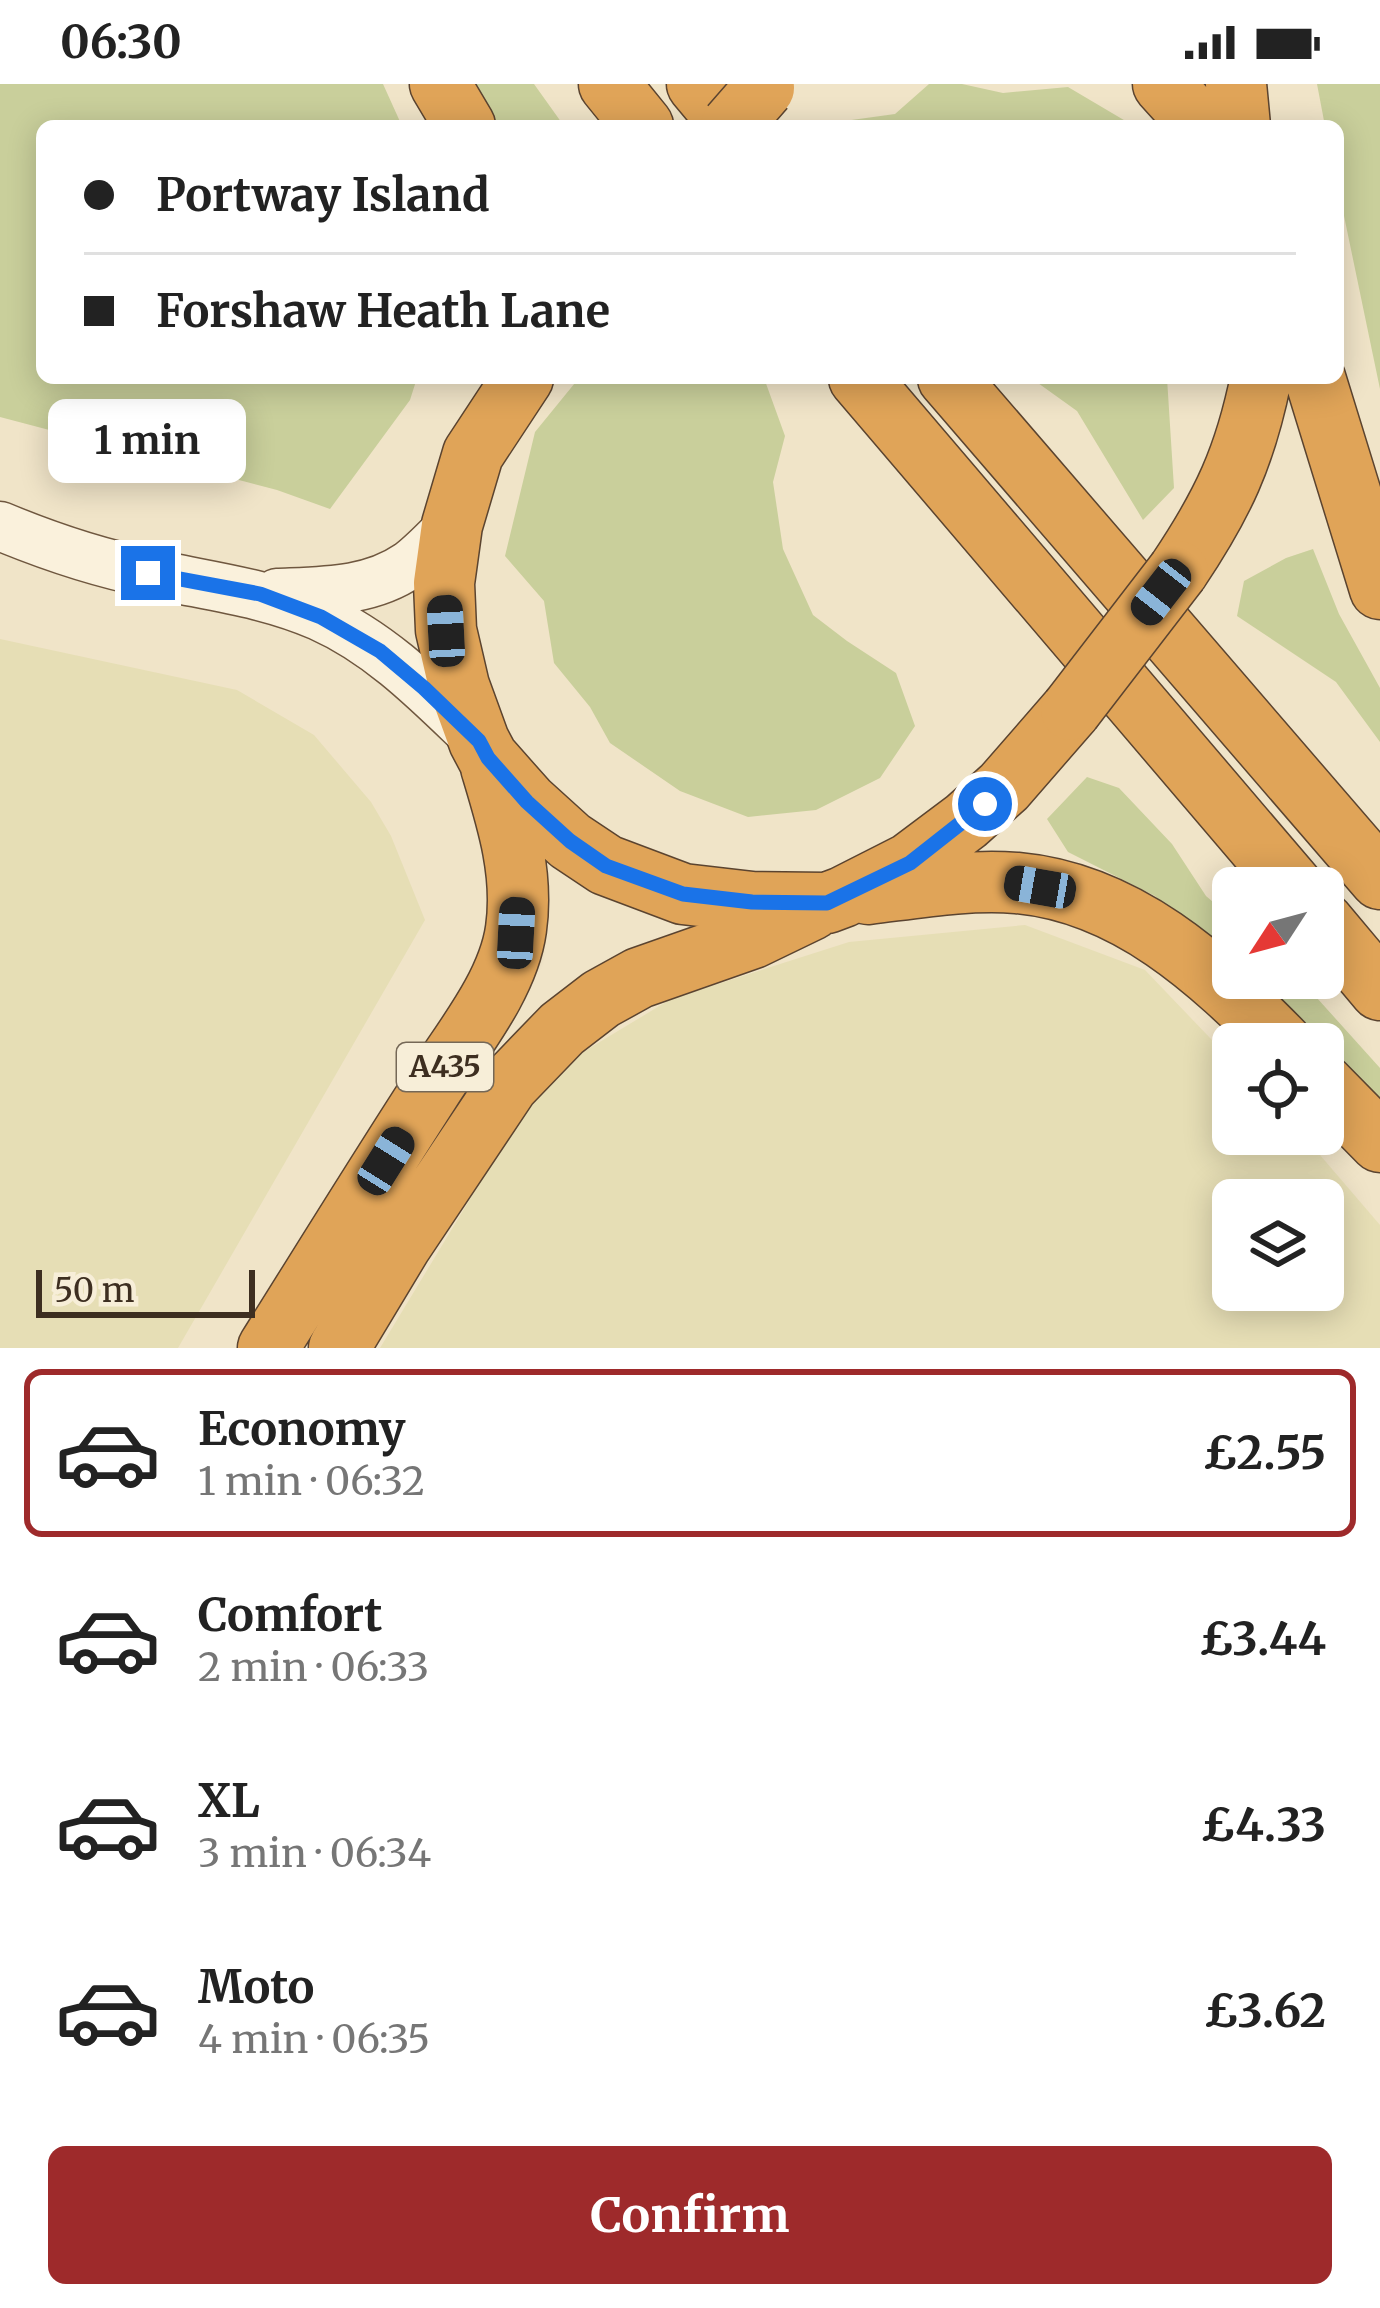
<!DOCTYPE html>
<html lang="en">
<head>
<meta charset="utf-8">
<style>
  :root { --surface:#fff; --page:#f2f2f2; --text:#222; --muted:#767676; --line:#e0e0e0; --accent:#9e2a2b }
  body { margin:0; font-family:Merriweather,serif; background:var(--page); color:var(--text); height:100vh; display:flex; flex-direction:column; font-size:45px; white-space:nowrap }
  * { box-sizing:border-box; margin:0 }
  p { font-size:39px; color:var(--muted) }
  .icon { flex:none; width:66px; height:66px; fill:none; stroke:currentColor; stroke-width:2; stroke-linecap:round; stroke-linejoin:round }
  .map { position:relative; height:1264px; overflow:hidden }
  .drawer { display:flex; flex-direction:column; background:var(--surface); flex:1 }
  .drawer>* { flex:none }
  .top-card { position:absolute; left:36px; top:36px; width:1308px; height:264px; border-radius:18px; box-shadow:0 6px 30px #0003; display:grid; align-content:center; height:264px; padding:0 48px; background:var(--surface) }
  .needle { width:78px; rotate:234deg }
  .fabs { position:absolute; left:1212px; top:783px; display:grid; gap:24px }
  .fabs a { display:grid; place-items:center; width:132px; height:132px; border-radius:18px; background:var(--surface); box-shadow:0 6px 30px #0003; font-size:60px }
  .scale { position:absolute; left:36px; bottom:30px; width:219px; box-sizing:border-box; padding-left:12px; border:6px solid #3d2e20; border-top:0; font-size:33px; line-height:42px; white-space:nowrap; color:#3d2e20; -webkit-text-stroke:9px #f7eed8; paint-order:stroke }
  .end { position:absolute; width:54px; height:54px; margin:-27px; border:15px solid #1a73e8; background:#fff; box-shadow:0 0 0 6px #fff }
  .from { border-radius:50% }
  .bubble { position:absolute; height:84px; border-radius:18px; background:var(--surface); box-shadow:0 6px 30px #0003; font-size:39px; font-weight:700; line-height:84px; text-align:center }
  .car { position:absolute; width:36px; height:72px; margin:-36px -18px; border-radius:15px; box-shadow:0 0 9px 3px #0007; background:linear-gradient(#222 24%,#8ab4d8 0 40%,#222 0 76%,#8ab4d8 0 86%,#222 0) }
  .top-card b { display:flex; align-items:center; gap:42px; height:114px; font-size:45px }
  .top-card b+b { border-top:3px solid var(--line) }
  .top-card i { width:30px; height:30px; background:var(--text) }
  ul { padding:21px 0 0; list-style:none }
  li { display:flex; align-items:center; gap:36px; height:168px; margin:0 24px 18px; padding:0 24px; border:6px solid transparent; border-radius:18px }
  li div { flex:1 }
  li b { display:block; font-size:45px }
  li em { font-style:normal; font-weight:700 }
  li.on { border-color:var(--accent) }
  li>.icon { width:108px; height:108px; stroke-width:1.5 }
  .cta { display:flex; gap:24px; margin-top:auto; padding:24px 48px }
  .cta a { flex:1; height:138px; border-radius:18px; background:var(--accent); color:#fff; font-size:48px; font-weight:700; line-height:138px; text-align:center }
  .status { display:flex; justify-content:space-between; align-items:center; height:84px; padding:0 60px; background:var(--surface); direction:ltr }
  .status svg { height:33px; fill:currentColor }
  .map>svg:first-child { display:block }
</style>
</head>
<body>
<div class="status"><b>06:30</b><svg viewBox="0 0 49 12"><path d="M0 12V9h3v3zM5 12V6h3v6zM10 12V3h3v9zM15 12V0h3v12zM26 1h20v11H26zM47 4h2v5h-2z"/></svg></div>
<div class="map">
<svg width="1380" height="1264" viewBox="0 0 1380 1264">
  <rect width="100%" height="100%" fill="#f0e4c8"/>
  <path fill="#e6deb5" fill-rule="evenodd" d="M0 555 237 606 314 651 371 718 391 752 425 836 178 1264H0Z
    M1025 841 1145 886 1233 978V1050H1302L1380 1141V1264H380L545 991 671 915 849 858ZM1233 1116H1323V1206H1233Z"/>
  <path fill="#c9cf9b" d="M0 0H383L402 42H42V294H417L410 316 330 425 277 406 0 333Z
    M474 0H534L564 42H497Z
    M929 0H962L1003 9 1068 3 1134 42H808L895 30Z
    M1317 0H1380V305L1338 103V42H1325Z
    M579 294H764L785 352 773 398 783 465 813 531 847 557 896 589 915 642 880 694 816 726 748 733 680 707 610 659 590 623 554 579 544 517 505 472 535 348Z
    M1031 294H1167L1174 404 1143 436 1077 327Z
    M1313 465 1339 530 1380 604V658L1336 598 1237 532 1244 497 1286 474Z
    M1087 693 1119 704 1172 760 1206 812 1233 835V884L1155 812 1068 768 1047 735Z
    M1244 894H1299L1380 984V1020L1323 967V960H1315Z"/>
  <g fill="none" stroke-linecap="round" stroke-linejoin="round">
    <g stroke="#6f573f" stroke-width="51">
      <path id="secondary" d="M0 442C48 462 99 479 149 489 207 502 264 508 319 532 382 560 429 609 478 656
        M277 509C323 507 370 508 409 481 424 470 438 454 452 441"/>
    </g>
    <g stroke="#5b4430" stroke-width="63">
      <path id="highway" d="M440 0 465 42
        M609 0 643 42
        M697 0 732 42
        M1163 0 1201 42
        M1236 0 1240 42
        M523 294 473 370 452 441 444 499 446 546 459 602 479 657 488 674 527 718 570 757 606 781 683 810 752 818 827 819 843 813 910 779 966 737 1004 703 1071 626
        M859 294 1294 804
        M948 294 1380 795
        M1315 294 1380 505
        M1178 487C1223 420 1245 373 1261 294
        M868 810C917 804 968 795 1017 799 1127 809 1209 885 1283 960
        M1323 838 1380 906
        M1323 1000 1380 1058
        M268 1264C322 1178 375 1092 430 1007 460 959 508 903 516 845 524 789 507 736 491 683
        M339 1264 401 1161 508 1001 562 945 601 915 639 894 753 854 811 826"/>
    </g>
    <use href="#secondary" stroke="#faf1dc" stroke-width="48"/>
    <use href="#highway" stroke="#e0a458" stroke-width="60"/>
    <g stroke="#5b4430" stroke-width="63" stroke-linecap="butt">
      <path id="highway-bridge" d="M731 42 764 4
        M1071 626 1178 487"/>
    </g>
    <use href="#highway-bridge" stroke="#e0a458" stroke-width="60"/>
  </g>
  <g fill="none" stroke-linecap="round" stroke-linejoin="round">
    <path stroke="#1a73e8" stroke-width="15" d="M148 489 260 510 321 533 380 567 424 604 479 657 488 674 527 718 570 757 606 782 683 810 752 818 827 819 910 779 985 720"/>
  </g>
  <g text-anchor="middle" stroke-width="12" stroke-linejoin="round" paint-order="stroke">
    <rect fill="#f7eed8" stroke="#756857" stroke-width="3" x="397" y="959" width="96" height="48" rx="9"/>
    <g font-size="30" font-weight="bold" fill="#3d2e20">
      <text x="445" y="993">A435</text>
    </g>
  </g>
</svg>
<div class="fabs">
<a><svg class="needle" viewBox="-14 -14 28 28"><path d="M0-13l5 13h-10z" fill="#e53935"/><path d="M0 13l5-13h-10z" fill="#767676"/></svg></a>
<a><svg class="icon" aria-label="locate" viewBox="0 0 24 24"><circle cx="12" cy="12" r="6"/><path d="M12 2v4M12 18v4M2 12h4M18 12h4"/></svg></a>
<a><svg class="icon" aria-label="layers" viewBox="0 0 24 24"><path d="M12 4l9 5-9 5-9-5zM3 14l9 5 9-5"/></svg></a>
</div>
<div class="scale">50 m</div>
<i class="end from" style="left:985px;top:720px"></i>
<i class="end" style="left:148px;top:489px"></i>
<div class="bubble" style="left:48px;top:315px;width:198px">1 min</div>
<i class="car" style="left:1161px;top:508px;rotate:218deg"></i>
<i class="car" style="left:446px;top:547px;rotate:357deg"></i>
<i class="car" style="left:1040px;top:803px;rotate:280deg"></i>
<i class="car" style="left:516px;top:849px;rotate:3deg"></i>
<i class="car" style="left:386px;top:1077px;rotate:32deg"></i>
<div class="top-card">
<b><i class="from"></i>Portway Island</b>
<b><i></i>Forshaw Heath Lane</b>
</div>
</div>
<section class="drawer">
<ul>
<li class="on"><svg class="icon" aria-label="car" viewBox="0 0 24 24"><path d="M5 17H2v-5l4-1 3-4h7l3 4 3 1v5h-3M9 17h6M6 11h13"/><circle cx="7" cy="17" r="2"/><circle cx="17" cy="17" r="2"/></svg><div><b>Economy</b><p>1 min · 06:32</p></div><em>£2.55</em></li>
<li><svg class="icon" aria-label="car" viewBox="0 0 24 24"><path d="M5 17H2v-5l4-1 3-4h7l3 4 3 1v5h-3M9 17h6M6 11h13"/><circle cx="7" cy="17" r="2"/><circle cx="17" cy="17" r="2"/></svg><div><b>Comfort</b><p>2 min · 06:33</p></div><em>£3.44</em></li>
<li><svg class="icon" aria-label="car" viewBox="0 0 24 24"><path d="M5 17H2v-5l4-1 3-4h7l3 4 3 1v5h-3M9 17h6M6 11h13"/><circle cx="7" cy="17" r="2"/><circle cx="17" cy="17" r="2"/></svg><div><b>XL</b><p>3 min · 06:34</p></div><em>£4.33</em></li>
<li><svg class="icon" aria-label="car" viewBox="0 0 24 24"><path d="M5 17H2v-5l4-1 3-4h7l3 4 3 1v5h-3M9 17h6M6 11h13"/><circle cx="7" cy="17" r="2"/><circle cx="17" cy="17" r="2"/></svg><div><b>Moto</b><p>4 min · 06:35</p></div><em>£3.62</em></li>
</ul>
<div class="cta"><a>Confirm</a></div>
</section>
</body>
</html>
